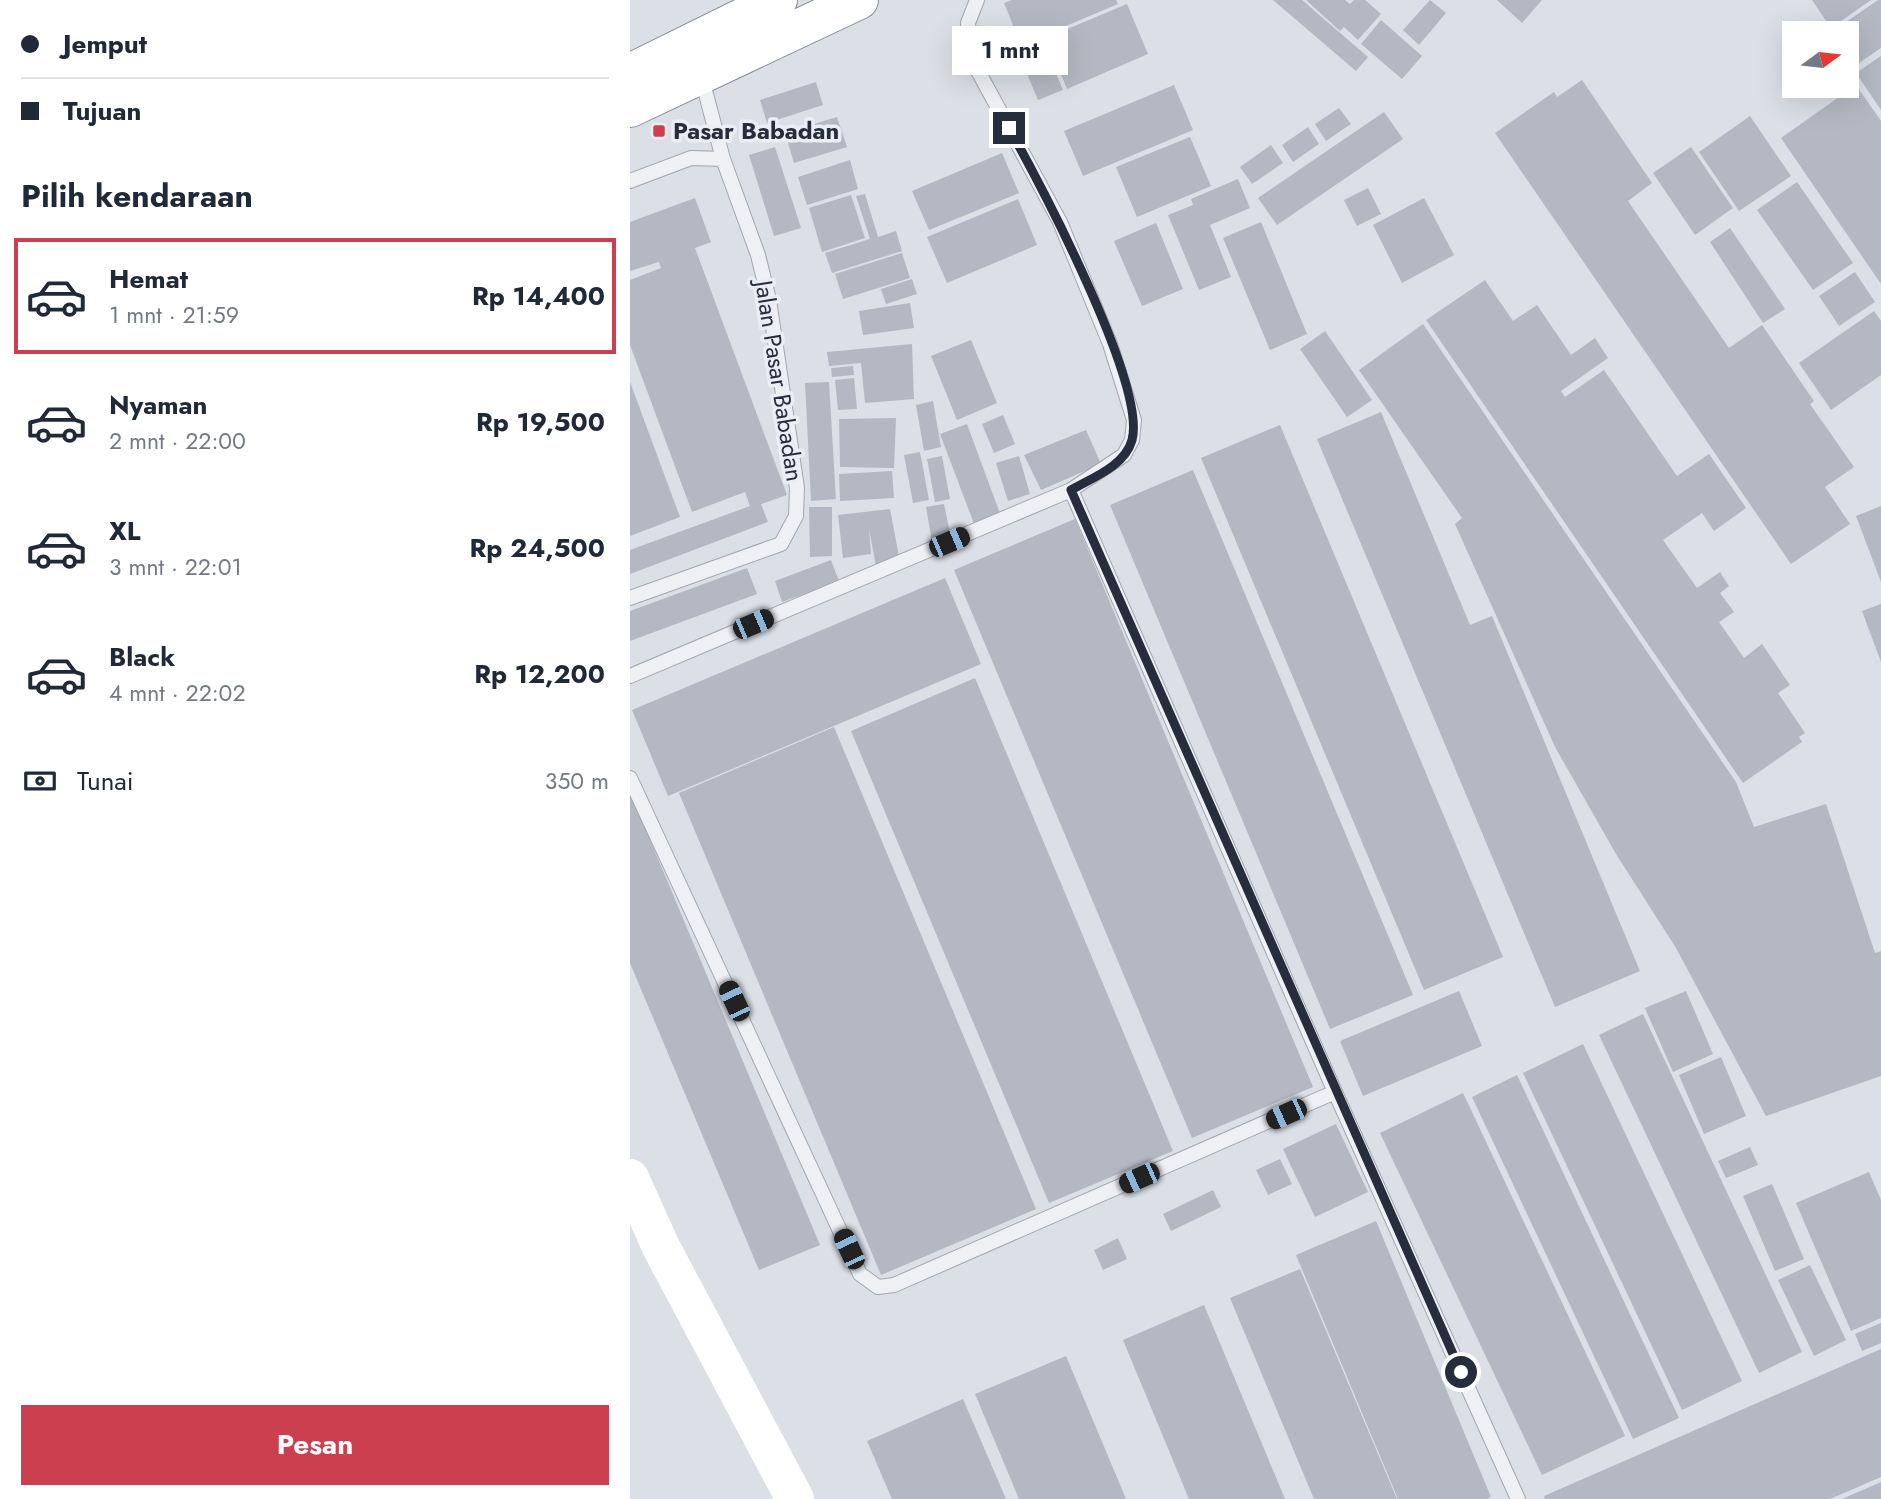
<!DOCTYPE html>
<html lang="id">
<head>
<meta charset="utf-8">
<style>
  :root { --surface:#fff; --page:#f6f6f7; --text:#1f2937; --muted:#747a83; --line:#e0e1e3; --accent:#cc3f4f }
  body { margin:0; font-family:Jost,sans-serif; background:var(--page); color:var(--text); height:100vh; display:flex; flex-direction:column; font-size:26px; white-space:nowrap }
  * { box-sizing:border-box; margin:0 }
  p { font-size:23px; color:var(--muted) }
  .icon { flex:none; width:38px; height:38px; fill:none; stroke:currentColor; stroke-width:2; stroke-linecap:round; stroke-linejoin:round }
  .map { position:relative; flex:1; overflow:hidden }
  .sheet { display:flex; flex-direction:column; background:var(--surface); width:630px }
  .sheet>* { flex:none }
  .hud { display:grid; align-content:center; height:154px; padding:0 21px; background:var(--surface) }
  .needle { width:46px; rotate:75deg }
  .buttons { position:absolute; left:1152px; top:21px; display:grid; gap:14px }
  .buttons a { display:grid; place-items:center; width:77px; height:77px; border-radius:0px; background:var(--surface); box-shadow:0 7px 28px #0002; font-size:35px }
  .end { position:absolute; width:32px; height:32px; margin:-16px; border:9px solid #262d3c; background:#fff; box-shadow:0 0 0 4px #fff }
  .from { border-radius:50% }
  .bubble { position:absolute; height:49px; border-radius:0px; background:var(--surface); box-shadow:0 7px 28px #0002; font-size:23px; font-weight:700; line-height:49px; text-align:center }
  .car { position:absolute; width:21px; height:42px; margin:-21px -10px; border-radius:9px; box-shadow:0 0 5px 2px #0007; background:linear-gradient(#222 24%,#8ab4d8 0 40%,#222 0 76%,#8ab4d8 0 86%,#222 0) }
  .hud b { display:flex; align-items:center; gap:24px; height:66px; font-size:26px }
  .hud b+b { border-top:2px solid var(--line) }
  .hud i { width:18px; height:18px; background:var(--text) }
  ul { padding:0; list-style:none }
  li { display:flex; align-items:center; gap:21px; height:116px; margin:0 14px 10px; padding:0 7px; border:4px solid transparent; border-radius:0px }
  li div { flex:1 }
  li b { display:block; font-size:26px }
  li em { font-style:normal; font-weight:700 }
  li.active { border-color:var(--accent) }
  li>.icon { width:63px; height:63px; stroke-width:1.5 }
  h2 { padding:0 21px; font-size:32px; line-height:84px }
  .pay { display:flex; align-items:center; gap:18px; height:77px; padding:0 21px; font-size:26px }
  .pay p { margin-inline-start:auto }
  .primary-button { display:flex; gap:14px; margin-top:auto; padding:14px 21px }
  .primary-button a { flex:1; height:80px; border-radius:0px; background:var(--accent); color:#fff; font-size:28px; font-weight:700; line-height:80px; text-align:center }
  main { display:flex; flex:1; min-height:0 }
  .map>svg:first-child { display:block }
</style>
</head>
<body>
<main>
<section class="sheet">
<div class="hud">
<b><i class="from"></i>Jemput</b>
<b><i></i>Tujuan</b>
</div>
<h2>Pilih kendaraan</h2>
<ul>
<li class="active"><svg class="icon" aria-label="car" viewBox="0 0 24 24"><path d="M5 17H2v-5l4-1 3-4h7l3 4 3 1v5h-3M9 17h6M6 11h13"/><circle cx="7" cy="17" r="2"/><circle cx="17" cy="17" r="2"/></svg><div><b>Hemat</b><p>1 mnt · 21:59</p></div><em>Rp 14,400</em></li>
<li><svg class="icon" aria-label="car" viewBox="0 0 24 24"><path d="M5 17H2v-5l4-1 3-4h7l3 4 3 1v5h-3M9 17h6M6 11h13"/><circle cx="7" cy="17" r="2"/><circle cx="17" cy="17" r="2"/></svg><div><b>Nyaman</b><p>2 mnt · 22:00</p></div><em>Rp 19,500</em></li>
<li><svg class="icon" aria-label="car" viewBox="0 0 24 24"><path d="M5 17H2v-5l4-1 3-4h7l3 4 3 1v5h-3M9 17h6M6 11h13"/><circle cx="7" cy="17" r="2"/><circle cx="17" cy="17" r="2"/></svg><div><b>XL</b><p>3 mnt · 22:01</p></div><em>Rp 24,500</em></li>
<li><svg class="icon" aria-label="car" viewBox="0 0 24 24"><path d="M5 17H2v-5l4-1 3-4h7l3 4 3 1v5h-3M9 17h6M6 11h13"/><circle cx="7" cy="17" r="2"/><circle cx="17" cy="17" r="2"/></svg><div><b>Black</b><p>4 mnt · 22:02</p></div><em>Rp 12,200</em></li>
</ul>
<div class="pay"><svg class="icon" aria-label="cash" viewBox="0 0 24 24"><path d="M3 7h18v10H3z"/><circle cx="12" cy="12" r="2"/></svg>Tunai<p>350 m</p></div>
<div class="primary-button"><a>Pesan</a></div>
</section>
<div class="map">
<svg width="1251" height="1499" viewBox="0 0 1251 1499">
  <rect width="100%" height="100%" fill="#dbdfe6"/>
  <path fill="#b3b8c2" d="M382 0H486L488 4 391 45 374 3Z
    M643 0H672L738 57 726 71Z
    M676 0H715L720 4 724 0H735L751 14 728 40 714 27 710 31Z
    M800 0 816 13 789 45 773 30Z
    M867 0H912L892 23Z
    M1182 0H1241L1201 28Z
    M1248 0H1251V48L1219 70 1216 33H1200Z
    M497 4 518 54 437 89 416 38Z
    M751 20 792 56 772 79 731 44Z
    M412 40 433 90 408 100 387 50Z
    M1251 56V110L1226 73Z
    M952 80 1022 183 998 201 1099 348 1132 325 1184 401 1180 404 1224 467 1195 487 1220 524 1161 564 865 133 924 92 927 97Z
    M186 82 193 105 137 123 130 100Z
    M544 85 563 130 453 176 434 131Z
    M1226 85 1251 121V284L1151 138Z
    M709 108 721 124 696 141 685 124Z
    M754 112 773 139 647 225 628 198Z
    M1120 116 1161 176 1109 211 1069 152Z
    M207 117 217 147 164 163 155 133Z
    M678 127 689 144 663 162 652 145Z
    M560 137 581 186 507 217 486 167Z
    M641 145 653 163 622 184 610 167Z
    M145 147 171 228 144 236 119 155Z
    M1061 147 1103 208 1065 235 1023 173Z
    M372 153 389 193 299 230 282 191Z
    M220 160 228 189 177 205 168 177Z
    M608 179 620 208 580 225 601 277 569 290 538 215 563 205 561 199Z
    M1167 182 1223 263 1183 290 1127 210Z
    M738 188 751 214 727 226 714 200Z
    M235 194 248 237 266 231 272 251 202 273 195 253 240 239 226 196Z
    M221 195 235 238 192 252 179 208Z
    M65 198 81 242 65 248 157 495 131 504 138 522 0 574V550L120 506 115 492 62 512 0 345V280L31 268 29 262 0 271V222Z
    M794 198 824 255 772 283 743 225Z
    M388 199 407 245 317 283 297 237Z
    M631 222 677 334 640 350 593 238Z
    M526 223 553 289 512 306 484 241Z
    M1100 228 1155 309 1133 323 1080 242Z
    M272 253 280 278 213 299 205 274Z
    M1225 272 1245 302 1209 326 1189 296Z
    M282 279 287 294 256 304 251 289Z
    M855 280 883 321 907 305 941 355 965 338 978 358 931 391 935 397 974 370 1047 476 1079 454 1116 508 1084 531 1072 513 1033 540 1067 588 1090 572 1099 586 1090 593 1104 612 1089 622 1114 658 1132 644 1160 685 1148 693 1175 733 1169 737 1172 742 1113 783 796 320Z
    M280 303 284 328 233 335 229 311Z
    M1244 311 1251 321V375L1201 410 1169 363Z
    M793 324 1106 782 1124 827 1196 804 1245 953 1251 951V1076L1136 1116 1046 948 986 854 925 747 825 524 832 518 729 370Z
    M695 331 742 400 717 417 670 349Z
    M341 340 367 403 327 420 301 356Z
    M282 344 284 399 235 403 231 363 199 366 197 352Z
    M223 366 224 375 202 377 201 368Z
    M224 378 227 409 208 410 205 380Z
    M0 382 50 517 0 536Z
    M199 382 206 499 181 501 175 383Z
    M303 401 311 447 294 451 286 405Z
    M751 412 840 625 862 616 1010 971 925 1007 687 439Z
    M373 415 385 444 364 453 352 424Z
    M266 418 264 468 210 467 209 419Z
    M337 424 372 519 346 529 310 434Z
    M650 425 873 957 794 990 571 458Z
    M456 430 471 464 411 490 394 455Z
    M290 452 299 500 283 503 274 455Z
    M312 456 320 499 305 502 297 459Z
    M389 456 400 494 378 501 366 463Z
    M563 470 783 995 700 1029 480 505Z
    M262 471 264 498 210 501 209 474Z
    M314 504 321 538 302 542 296 507Z
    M1251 506V582L1226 516Z
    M179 507H202V556L180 557Z
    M260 509 270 562 246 566 239 529 241 554 213 558 208 515Z
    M445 519 683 1087 562 1138 324 570Z
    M201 560 209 581 152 602 145 581Z
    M117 568 127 594 0 641V611Z
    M315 578 351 664 38 796 2 710Z
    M1251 604V662L1232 611Z
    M345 678 543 1151 419 1203 221 731Z
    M204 727 406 1209 251 1275 49 793Z
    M0 792 190 1245 129 1270 0 963Z
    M829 991 852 1046 733 1096 710 1041Z
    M1056 991 1083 1054 1043 1072 1015 1008Z
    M1013 1014 1172 1352 1129 1373 969 1035Z
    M953 1044 1112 1381 1052 1410 893 1073Z
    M1091 1057 1116 1116 1074 1134 1049 1075Z
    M887 1075 1049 1418 1003 1439 842 1097Z
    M833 1093 995 1436 912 1475 750 1133Z
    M706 1124 738 1192 685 1217 653 1149Z
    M1120 1147 1128 1165 1096 1178 1088 1161Z
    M650 1159 662 1184 638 1195 626 1170Z
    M1239 1172 1251 1200V1318L1221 1331 1166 1203Z
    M1142 1184 1174 1259 1145 1271 1113 1196Z
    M583 1190 591 1207 541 1231 533 1214Z
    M746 1221 861 1497 857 1499H768L666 1255Z
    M488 1238 497 1259 473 1270 464 1250Z
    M1180 1265 1216 1340 1184 1356 1148 1280Z
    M670 1269 767 1499H684L600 1298Z
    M574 1305 655 1499H559L493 1340Z
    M1251 1323V1343L1232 1351 1225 1334Z
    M1251 1349V1477L1200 1499H915L914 1496Z
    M436 1356 496 1499H389L345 1394Z
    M333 1399 376 1499H262L237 1441Z
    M1251 1482V1499H1212Z"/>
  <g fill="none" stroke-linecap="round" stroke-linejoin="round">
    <g stroke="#a1a6b0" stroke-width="16">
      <path id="lane" d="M0 181 61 158 93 159
        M441 490 705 1092 888 1499
        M0 598 151 544 166 516 167 488 139 300 128 255 93 159 71 75
        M0 676 441 490 494 455 502 440 504 420 480 344 430 222 341 58 338 23 347 0
        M0 778 230 1274 248 1287 264 1285 705 1092"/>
    </g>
    <g stroke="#838c9c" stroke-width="40">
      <path id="highway" d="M0 73 148 0
        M0 108 229 0"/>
    </g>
    <use href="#lane" stroke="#eef0f4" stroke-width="14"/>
    <path stroke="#fff" stroke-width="38" d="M0 1178 31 1247 165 1499"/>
    <use href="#highway" stroke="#fff" stroke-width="38"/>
  </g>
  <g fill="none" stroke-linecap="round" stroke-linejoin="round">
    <path stroke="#262d3c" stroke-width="9" d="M379 128C409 182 517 385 502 440 495 466 462 478 441 490L831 1372"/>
  </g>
  <rect fill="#cc3f4f" stroke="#eaeef4" stroke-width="2.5" x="22" y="124" width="14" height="14" rx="3.5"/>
  <g text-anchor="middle" stroke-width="7" stroke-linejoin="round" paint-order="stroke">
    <g font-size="24" font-weight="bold" fill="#262d3c" stroke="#eaeef4" text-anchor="start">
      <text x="43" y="139">Pasar Babadan</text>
    </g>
    <g font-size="24" fill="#262d3c" stroke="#eaeef4">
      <text transform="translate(149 381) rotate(81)" y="8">Jalan Pasar Babadan</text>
    </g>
  </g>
</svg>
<div class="buttons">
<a><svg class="needle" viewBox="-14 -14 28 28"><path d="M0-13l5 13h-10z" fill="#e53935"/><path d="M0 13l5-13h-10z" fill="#747a83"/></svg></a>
</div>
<i class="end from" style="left:831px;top:1372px"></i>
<i class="end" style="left:379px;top:128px"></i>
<div class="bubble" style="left:322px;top:26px;width:116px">1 mnt</div>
<i class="car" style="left:319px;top:542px;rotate:67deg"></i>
<i class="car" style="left:123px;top:624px;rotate:67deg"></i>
<i class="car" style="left:104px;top:1001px;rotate:335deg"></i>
<i class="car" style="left:656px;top:1114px;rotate:246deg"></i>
<i class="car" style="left:509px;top:1178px;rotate:246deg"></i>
<i class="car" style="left:219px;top:1249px;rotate:335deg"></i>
</div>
</main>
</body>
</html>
